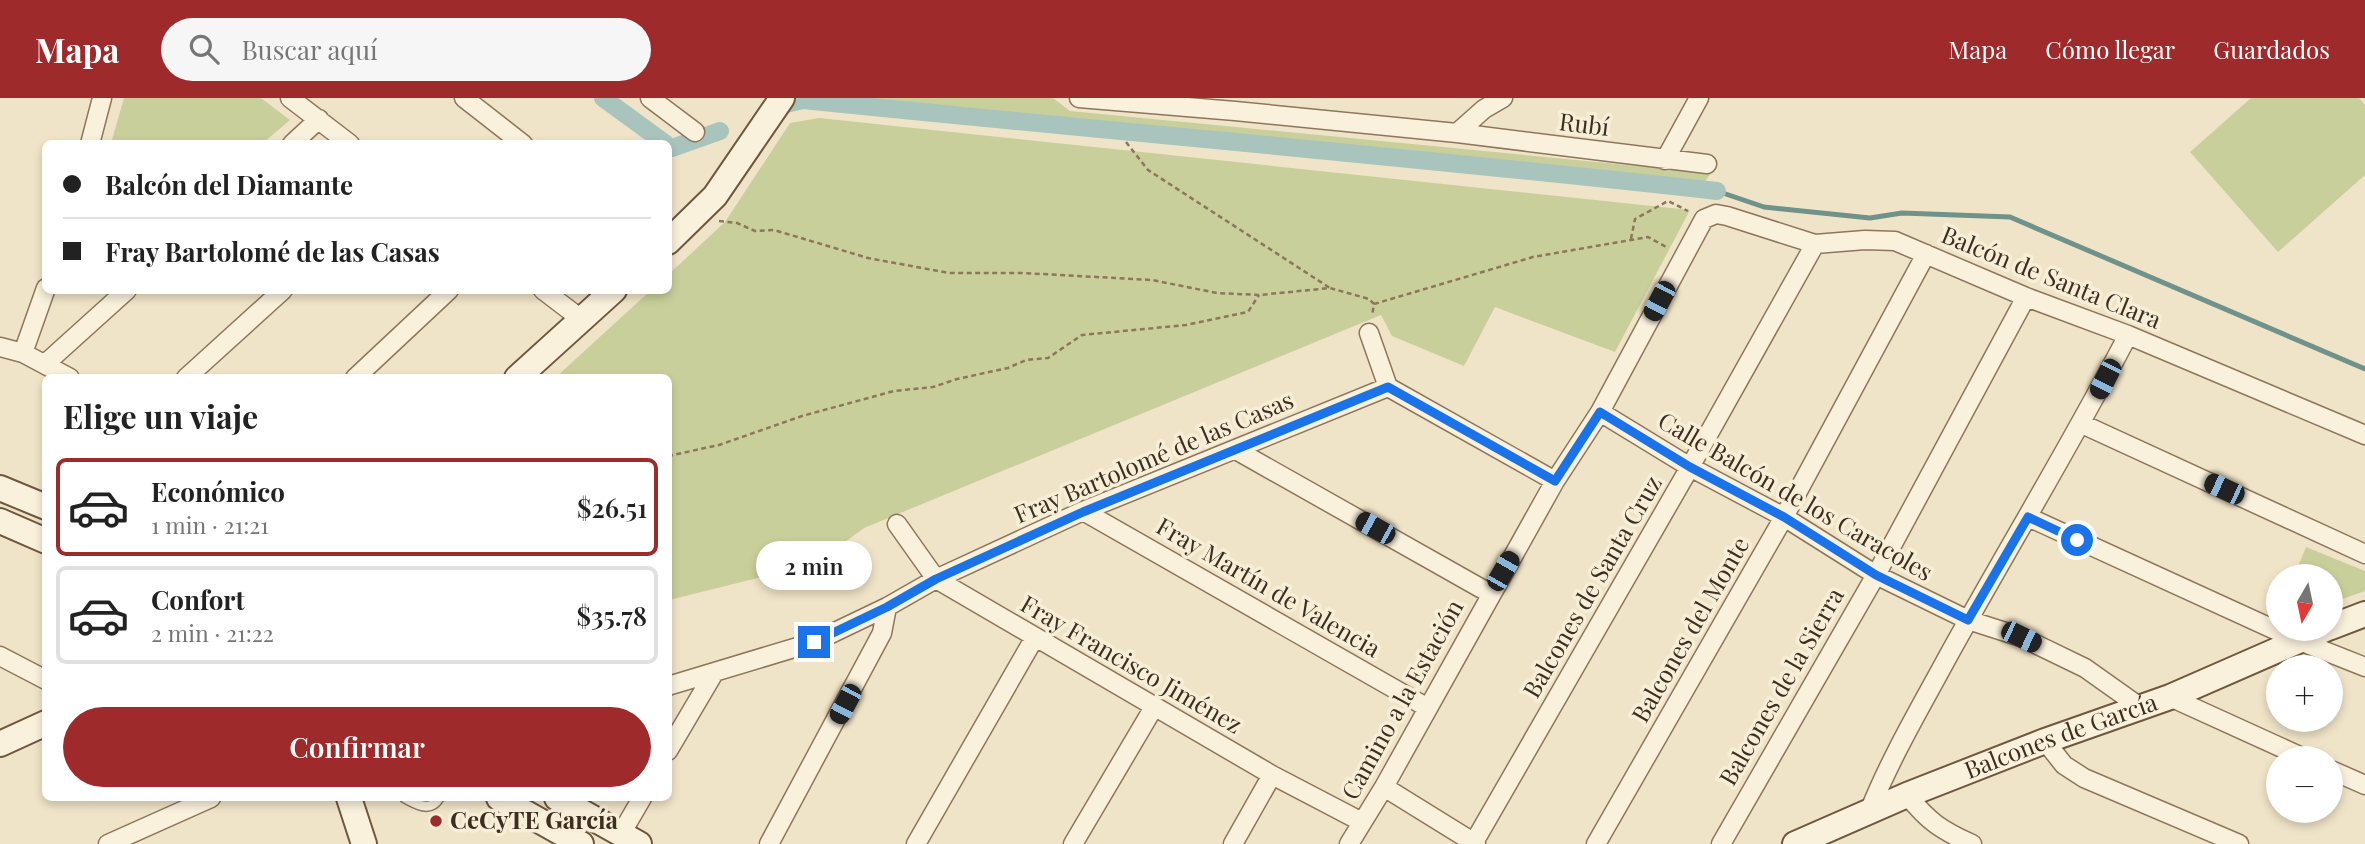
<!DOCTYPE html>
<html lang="es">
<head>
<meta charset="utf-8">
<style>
  :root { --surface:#fff; --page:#f6f6f6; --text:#222; --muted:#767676; --line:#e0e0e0; --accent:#9e2a2b }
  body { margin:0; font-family:"Playfair Display",serif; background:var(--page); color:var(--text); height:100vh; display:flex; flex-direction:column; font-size:26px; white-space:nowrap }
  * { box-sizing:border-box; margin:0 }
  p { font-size:23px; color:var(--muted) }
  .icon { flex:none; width:38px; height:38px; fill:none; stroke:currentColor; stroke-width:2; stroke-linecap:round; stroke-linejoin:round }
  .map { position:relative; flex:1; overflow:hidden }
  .sheet { position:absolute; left:42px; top:276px; width:630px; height:427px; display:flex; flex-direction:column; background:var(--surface); border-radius:10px; box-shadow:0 4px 10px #0003 }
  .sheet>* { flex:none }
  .top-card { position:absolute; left:42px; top:42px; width:630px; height:154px; border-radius:10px; box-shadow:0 4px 10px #0003; display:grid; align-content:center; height:154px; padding:0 21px; background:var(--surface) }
  .needle { width:46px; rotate:189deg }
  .fabs { position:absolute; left:2266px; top:466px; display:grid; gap:14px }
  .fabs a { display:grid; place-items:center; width:77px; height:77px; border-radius:50%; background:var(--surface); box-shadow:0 4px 10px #0003; font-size:35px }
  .end { position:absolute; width:32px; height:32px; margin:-16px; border:9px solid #1a73e8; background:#fff; box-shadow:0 0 0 4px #fff }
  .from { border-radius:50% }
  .bubble { position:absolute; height:49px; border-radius:24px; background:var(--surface); box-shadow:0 4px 10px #0003; font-size:23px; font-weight:600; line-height:49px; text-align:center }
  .car { position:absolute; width:21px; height:42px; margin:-21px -10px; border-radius:9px; box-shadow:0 0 5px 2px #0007; background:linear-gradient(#222 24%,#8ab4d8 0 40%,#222 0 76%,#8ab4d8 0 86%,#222 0) }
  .top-card b { display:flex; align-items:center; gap:24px; height:66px; font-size:26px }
  .top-card b+b { border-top:2px solid var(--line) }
  .top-card i { width:18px; height:18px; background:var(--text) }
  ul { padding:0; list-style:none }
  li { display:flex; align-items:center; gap:21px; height:98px; margin:0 14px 10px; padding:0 7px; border:4px solid var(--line); border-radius:10px }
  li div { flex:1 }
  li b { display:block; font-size:26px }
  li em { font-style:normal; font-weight:600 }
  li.on { border-color:var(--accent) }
  li>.icon { width:63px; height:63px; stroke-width:1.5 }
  h2 { padding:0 21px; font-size:32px; line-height:84px }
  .action { display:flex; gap:14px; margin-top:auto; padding:14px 21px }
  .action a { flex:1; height:80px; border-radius:42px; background:var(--accent); color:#fff; font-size:28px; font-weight:600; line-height:80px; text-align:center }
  header { display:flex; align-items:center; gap:42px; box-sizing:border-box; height:98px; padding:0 35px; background:var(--accent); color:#fff }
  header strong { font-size:33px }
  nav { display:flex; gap:38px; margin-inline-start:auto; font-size:24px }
  .search { width:490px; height:63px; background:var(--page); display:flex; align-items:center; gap:18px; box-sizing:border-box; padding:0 24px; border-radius:38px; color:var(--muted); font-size:26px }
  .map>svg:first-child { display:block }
</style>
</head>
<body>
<header>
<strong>Mapa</strong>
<div class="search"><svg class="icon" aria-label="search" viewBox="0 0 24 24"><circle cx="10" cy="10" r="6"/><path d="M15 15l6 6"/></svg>Buscar aquí</div>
<nav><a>Mapa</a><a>Cómo llegar</a><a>Guardados</a></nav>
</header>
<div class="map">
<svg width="2365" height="746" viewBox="0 0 2365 746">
  <rect width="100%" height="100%" fill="#f0e4c8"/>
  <path fill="#c9cf9b" d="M124 0H261L290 22 263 45H111Z
    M870 0H1053L1070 13 1711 75 1704 85Z
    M2251 0H2359L2365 7V77L2278 154 2190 54Z
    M819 20 1690 112 1615 254 1495 209 1464 268 1392 238 1381 217 864 430 815 466 669 502 668 280H555L650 193 668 192 669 176 725 124 790 25Z
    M2306 449 2365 473V493L2331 505V478H2294Z"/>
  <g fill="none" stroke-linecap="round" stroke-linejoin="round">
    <path stroke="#6f938a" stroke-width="5" d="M1717 93 1764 109 1870 120 1902 115 2010 119 2365 271"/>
    <path stroke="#a9c4bc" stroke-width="18" d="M603 0 666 46
      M786 6 803 2C1108 33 1413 59 1717 93
      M668 48 672 50 720 33"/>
    <g stroke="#8d765c" stroke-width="12">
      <path id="lane" d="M405 700C417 706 430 715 439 700"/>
    </g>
    <g stroke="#8d765c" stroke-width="21">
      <path id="street" d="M290 0 350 46
        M464 0 523 46
        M650 0 695 34
        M1079 0 1235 13 1457 35 1707 66
        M1457 35 1484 11 1503 0
        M90 46 102 0
        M292 46 319 21
        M1665 62 1699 0
        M543 192 581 221
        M1369 235 1388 289 1555 383
        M0 249 23 255 70 280
        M23 255 46 190
        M45 266 127 192
        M186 280 283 192
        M355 280 449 192
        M1600 314 1690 369 1784 419 1876 477 1968 522 2021 539 2085 570 2140 609
        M2082 326 2365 456
        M1236 352 1491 496
        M1083 413 1428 610
        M2028 419 2297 542 2365 569
        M897 426 936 481 1272 677 1362 724
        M0 558 46 582
        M668 588 814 544 887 509 936 481 1083 413 1388 289
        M2170 599 2304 660
        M2045 643 2064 667 2084 680 2239 746
        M668 653 714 575
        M2331 672 2365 687
        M1384 689 1476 746
        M1907 697C1929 724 1941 732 1972 746
        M1869 714C1890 661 1919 612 1946 562 2006 453 2071 347 2128 237
        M621 736 642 700
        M108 746 211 700
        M769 746 882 535 887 509
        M916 746 1035 539
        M1073 746 1154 609
        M1233 746 1272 677
        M1349 746 1384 689 1555 383 1600 314 1704 121 1716 116 1727 118 1815 146 1865 142 1895 143 2026 199 2128 237 2365 337
        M1473 746 1690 369 1815 146
        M1596 746 1784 419 1926 156
        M1721 746 1876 477 2026 199"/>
    </g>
    <g stroke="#6f573f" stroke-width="28">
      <g id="secondary">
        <path d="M668 144 715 98 782 0"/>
        <path d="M517 280 614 192"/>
        <path d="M0 390 46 409"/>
        <path d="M0 423 46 443"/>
        <path d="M2331 529 2365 516"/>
        <path d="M0 646 46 625"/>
        <path d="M349 700 364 746"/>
        <path d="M499 700 581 746"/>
        <path d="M557 700 639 746"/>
        <path id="s1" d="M1795 746 1907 697 2045 643 2170 599 2328 530"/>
      </g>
    </g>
    <path stroke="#8d765c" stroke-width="2.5" stroke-dasharray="5 3.5" stroke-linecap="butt" d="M1126 44 1148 72 1330 190
      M719 123 737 125 755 133 774 132 868 160 949 175H1023L1152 182 1217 195 1259 197 1330 190 1369 201 1374 206 1372 218
      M1631 141 1635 121 1668 103 1688 113
      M1374 206 1533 159 1648 139 1668 150
      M668 358 719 347 802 318 894 293 933 289 957 281 1008 270 1026 262 1048 260 1082 237 1186 227 1248 214 1259 197"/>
    <use href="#lane" stroke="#faf1dc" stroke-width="9"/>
    <use href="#street" stroke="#faf1dc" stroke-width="18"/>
    <use href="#secondary" stroke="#faf1dc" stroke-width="24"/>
  </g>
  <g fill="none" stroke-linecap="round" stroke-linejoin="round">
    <path stroke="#1a73e8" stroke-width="9" d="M814 544 887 509 936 481 1083 414 1388 289 1555 383 1600 314 1690 369 1784 419 1876 477 1968 522 2028 419 2077 442"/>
  </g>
  <circle fill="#9e2a2b" stroke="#f7eed8" stroke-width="2.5" cx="436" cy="723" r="7"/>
  <g text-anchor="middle" stroke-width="7" stroke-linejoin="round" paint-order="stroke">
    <g font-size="24" fill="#3d2e20" stroke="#f7eed8">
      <text transform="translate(1584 27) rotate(7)" y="8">Rubí</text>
      <text transform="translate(2051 180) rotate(22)" y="8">Balcón de Santa Clara</text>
      <text transform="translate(1154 360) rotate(-23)" y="8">Fray Bartolomé de las Casas</text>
      <text transform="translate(1795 399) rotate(30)" y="8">Calle Balcón de los Caracoles</text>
      <text transform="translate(1593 489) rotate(-60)" y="8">Balcones de Santa Cruz</text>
      <text transform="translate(1268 490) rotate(30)" y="8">Fray Martín de Valencia</text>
      <text transform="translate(1691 532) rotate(-60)" y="8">Balcones del Monte</text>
      <text transform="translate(1131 567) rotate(30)" y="8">Fray Francisco Jiménez</text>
      <text transform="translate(1782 589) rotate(-60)" y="8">Balcones de la Sierra</text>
      <text transform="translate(1403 602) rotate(-61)" y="8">Camino a la Estación</text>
      <text dy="8" stroke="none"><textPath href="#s1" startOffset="287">Balcones de García</textPath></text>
    </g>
    <g font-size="24" font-weight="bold" fill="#3d2e20" stroke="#f7eed8" text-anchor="start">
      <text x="450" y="731">CeCyTE García</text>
    </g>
  </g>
</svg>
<div class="fabs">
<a><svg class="needle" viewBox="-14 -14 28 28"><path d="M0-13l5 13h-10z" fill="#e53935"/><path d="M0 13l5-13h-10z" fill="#767676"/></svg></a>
<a>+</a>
<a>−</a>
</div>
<i class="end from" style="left:2077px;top:442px"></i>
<i class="end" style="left:814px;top:544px"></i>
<div class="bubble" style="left:756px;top:443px;width:116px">2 min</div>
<i class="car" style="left:1659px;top:203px;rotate:208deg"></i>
<i class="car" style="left:2105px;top:281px;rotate:207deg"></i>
<i class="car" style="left:2224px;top:391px;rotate:295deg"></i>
<i class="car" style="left:1375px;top:430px;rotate:299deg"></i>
<i class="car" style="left:1503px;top:473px;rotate:30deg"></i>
<i class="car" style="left:2021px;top:539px;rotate:116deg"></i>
<i class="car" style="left:845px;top:606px;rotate:208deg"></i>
<div class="top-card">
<b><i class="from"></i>Balcón del Diamante</b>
<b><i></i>Fray Bartolomé de las Casas</b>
</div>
<section class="sheet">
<h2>Elige un viaje</h2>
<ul>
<li class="on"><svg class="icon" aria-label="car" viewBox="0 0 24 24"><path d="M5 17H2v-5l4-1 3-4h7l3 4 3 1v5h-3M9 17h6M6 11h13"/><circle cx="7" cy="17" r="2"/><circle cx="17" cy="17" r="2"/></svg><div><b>Económico</b><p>1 min · 21:21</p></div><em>$26.51</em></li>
<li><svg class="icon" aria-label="car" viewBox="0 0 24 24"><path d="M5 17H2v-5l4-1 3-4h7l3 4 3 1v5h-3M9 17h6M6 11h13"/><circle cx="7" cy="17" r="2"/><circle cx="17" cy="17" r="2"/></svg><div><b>Confort</b><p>2 min · 21:22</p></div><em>$35.78</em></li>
</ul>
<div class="action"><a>Confirmar</a></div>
</section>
</div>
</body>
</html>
